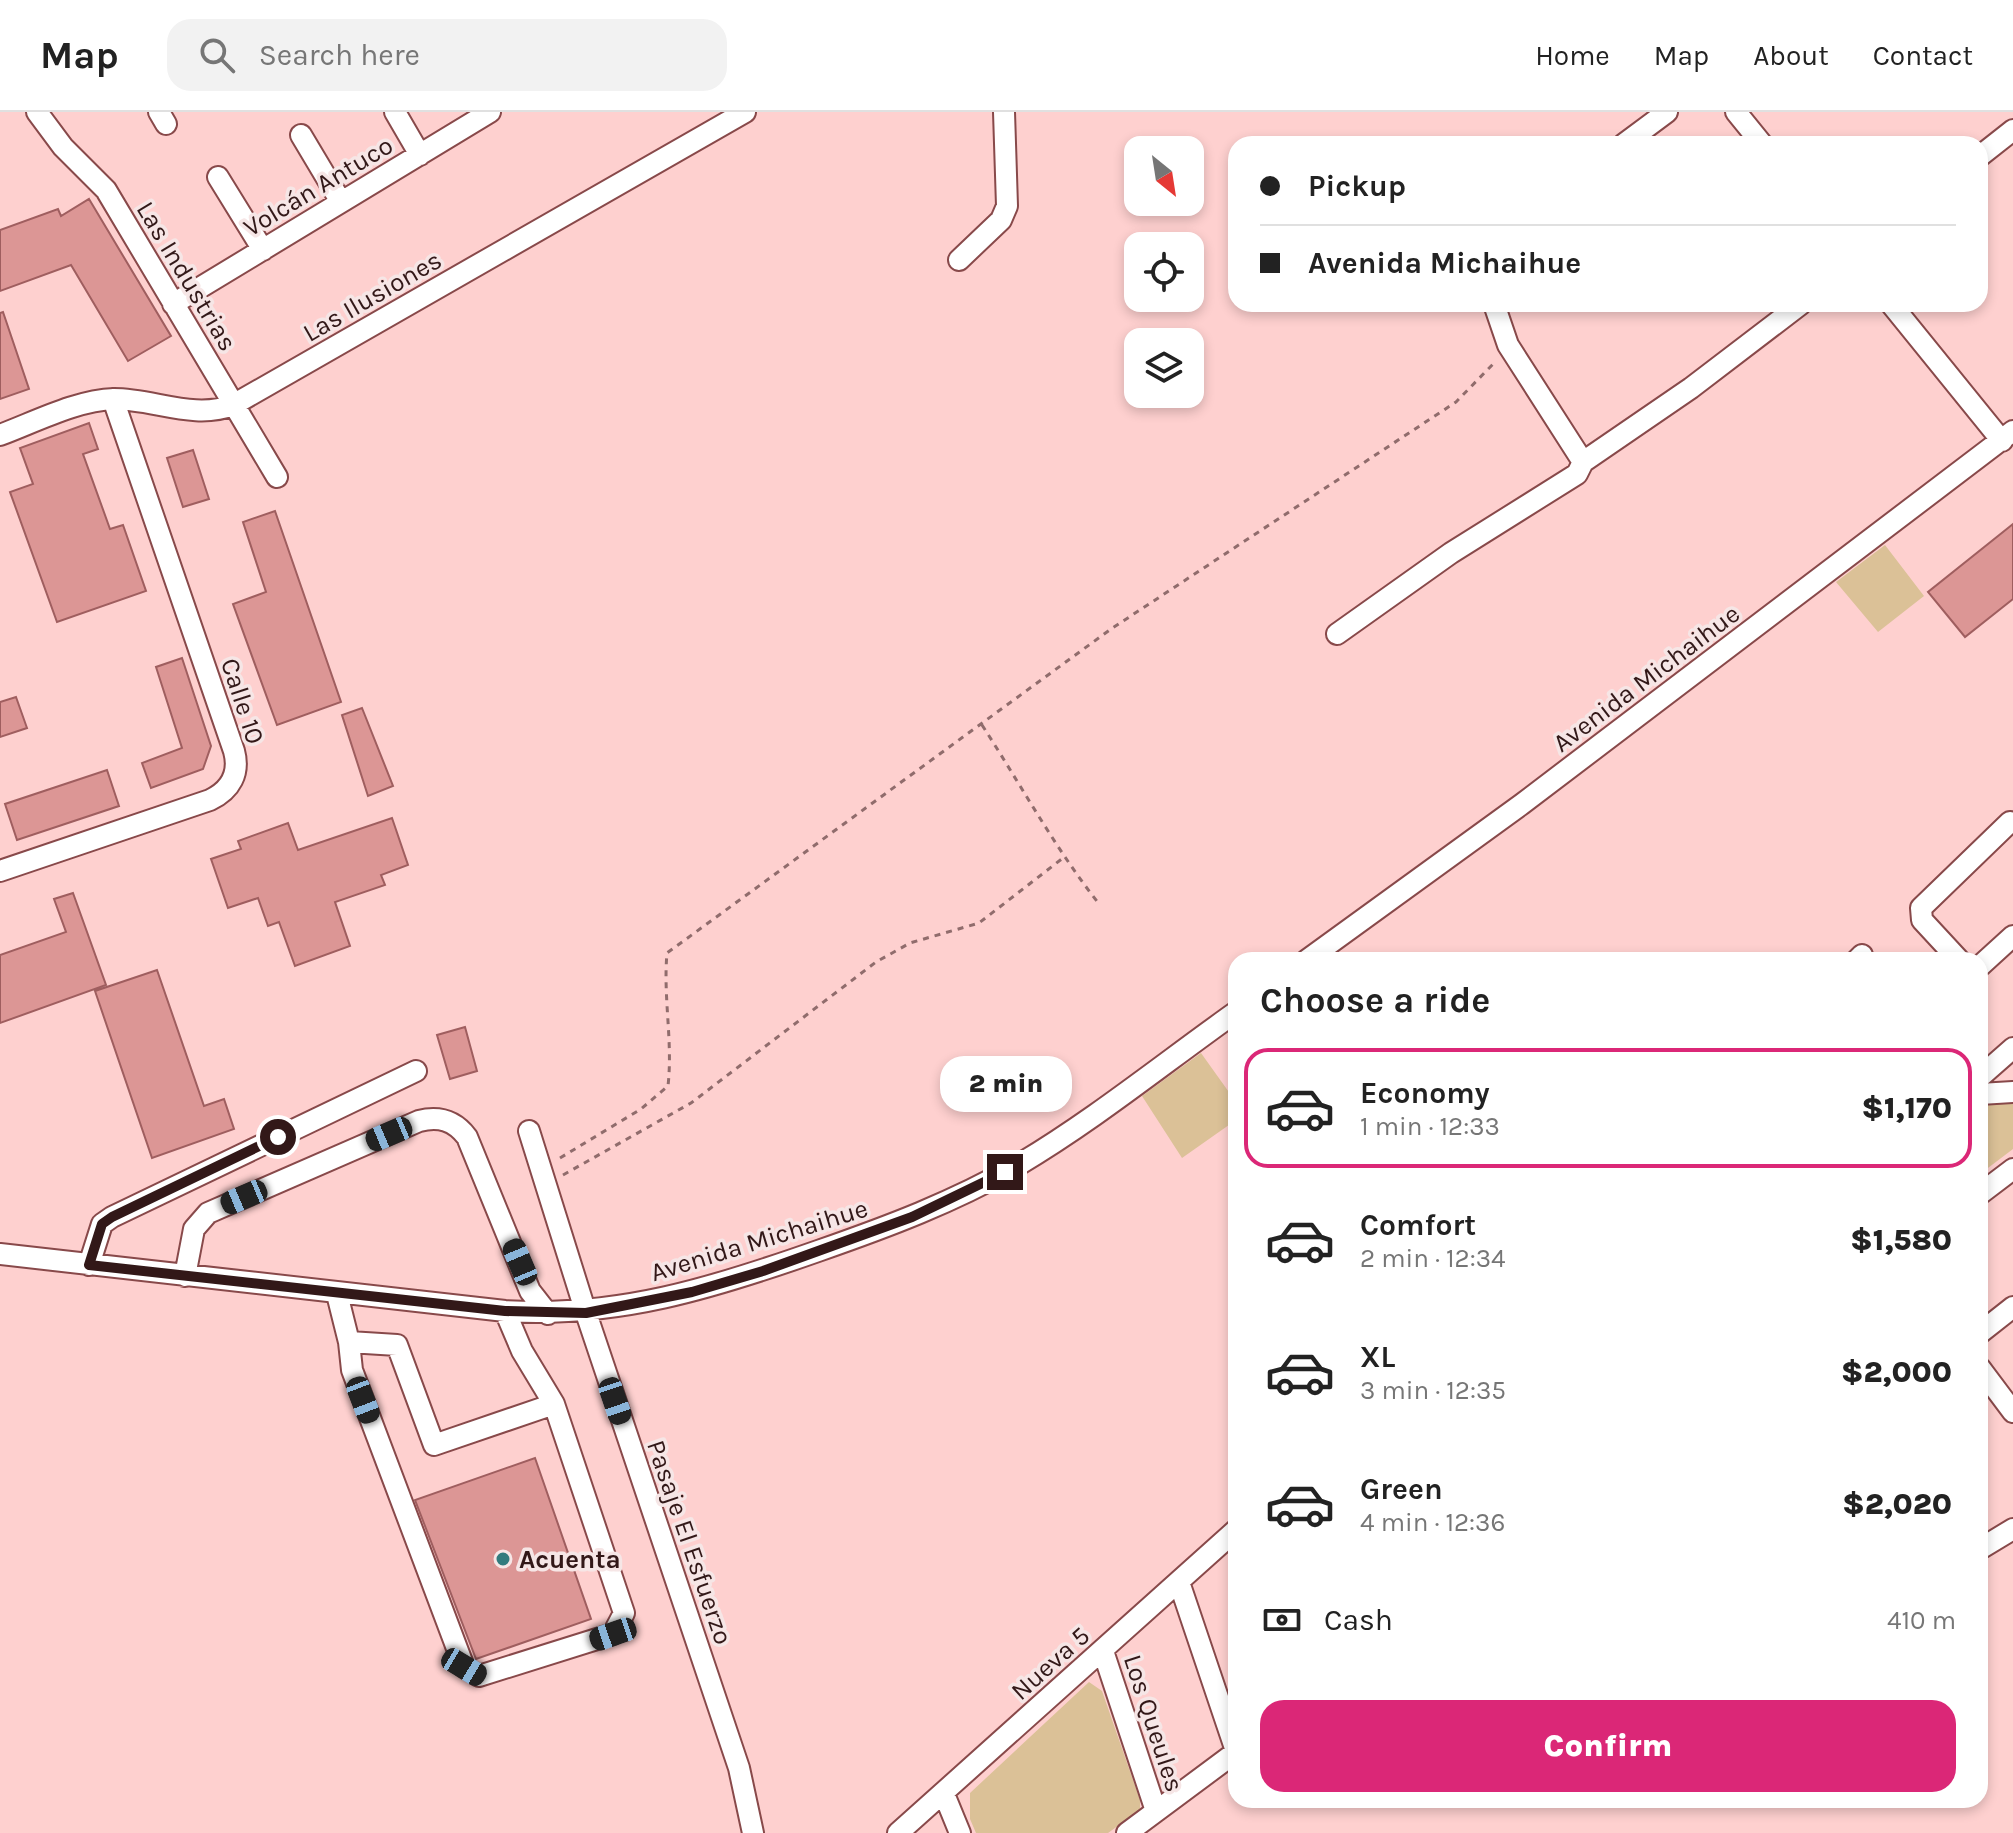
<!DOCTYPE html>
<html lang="en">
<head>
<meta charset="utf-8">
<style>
  :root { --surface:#fff; --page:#f2f2f2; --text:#222; --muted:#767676; --line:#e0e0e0; --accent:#db2777 }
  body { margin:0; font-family:Karla,sans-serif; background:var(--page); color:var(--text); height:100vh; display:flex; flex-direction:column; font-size:30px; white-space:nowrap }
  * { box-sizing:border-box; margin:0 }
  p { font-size:26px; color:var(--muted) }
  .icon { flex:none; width:44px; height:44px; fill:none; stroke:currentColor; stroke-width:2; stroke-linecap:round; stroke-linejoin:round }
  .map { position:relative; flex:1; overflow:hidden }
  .panel { position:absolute; left:1228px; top:840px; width:760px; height:856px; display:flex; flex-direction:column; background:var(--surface); border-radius:24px; box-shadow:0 4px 12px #0003 }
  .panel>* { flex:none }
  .banner { position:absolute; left:1228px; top:24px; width:760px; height:176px; border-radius:24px; box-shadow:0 4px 12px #0003; display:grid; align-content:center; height:176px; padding:0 32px; background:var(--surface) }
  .needle { width:52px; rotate:150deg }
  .fabs { position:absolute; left:1124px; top:24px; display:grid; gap:16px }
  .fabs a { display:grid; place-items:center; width:80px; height:80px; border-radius:16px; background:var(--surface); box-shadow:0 4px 12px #0003; font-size:40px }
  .end { position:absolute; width:36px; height:36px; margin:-18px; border:10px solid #321818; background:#fff; box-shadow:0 0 0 4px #fff }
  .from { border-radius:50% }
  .bubble { position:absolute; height:56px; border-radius:24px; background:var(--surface); box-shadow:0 4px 12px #0003; font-size:26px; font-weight:800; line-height:56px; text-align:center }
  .car { position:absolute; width:24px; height:48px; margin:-24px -12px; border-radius:10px; box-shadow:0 0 6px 2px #0007; background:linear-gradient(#222 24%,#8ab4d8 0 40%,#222 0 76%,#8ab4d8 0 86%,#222 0) }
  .banner b { display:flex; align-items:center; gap:28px; height:76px; font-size:30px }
  .banner b+b { border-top:2px solid var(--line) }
  .banner i { width:20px; height:20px; background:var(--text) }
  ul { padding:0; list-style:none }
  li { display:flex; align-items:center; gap:24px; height:120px; margin:0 16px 12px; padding:0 16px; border:4px solid transparent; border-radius:24px }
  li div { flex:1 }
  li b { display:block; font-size:30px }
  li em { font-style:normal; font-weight:800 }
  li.selected { border-color:var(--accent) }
  li>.icon { width:72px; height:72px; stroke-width:1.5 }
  h2 { padding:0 32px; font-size:36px; line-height:96px }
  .pay { display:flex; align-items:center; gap:20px; height:88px; padding:0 32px; font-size:30px }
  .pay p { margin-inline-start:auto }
  .button { display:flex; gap:16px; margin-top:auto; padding:16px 32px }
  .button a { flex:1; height:92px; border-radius:24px; background:var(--accent); color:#fff; font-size:32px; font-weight:800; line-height:92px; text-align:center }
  header { display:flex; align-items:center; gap:48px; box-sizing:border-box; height:112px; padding:0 40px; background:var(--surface); border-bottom:2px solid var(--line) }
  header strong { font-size:38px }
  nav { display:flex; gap:44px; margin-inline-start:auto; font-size:28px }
  .search { width:560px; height:72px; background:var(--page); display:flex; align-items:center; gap:20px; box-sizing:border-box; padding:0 28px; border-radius:24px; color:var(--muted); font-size:30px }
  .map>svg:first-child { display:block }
</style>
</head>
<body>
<header>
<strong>Map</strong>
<div class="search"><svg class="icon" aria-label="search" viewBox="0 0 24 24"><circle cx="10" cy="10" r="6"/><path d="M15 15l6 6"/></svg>Search here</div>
<nav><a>Home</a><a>Map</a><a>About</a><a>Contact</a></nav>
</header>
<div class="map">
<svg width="2013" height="1721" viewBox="0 0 2013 1721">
  <rect width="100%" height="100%" fill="#fed0cf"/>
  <path fill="#dbc197" d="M1885 433 1924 484 1878 520 1836 470Z
    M1201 941 1236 990V1008L1182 1046 1142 984Z
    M2013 991V1037L1980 1062V993Z
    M1089 1570 1102 1579 1140 1688V1698L1108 1721H976L970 1707V1681Z"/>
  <path fill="#dc9695" stroke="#9f5e5f" stroke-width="2" d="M89 87 171 224 128 249 71 153 0 179V118L58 97 61 104Z
    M3 200 29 277 0 287V201Z
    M89 311 98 337 83 342 110 417 123 413 146 479 57 510 10 380 33 372 20 336Z
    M193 338 209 387 183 395 167 346Z
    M275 399 341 590 277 613 233 492 266 480 243 410Z
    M2013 412V487L1965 525 1928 480Z
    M182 546 211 634 203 657 151 676 142 651 182 636 156 555Z
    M16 585 27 616 0 625V590Z
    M362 596 393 674 368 684 342 603Z
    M107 658 119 694 17 728 5 692Z
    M392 706 408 753 381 763 385 773 335 790 350 834 295 854 279 810 268 814 258 786 228 796 211 747 241 737 238 729 288 711 298 738Z
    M73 781 106 873 0 911V843L66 820 54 787Z
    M157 858 204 994 224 987 234 1017 152 1046 95 879Z
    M465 915 477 959 450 967 437 923Z
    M535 1346 591 1507 476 1547 415 1388Z"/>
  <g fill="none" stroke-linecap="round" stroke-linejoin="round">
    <g stroke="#88494a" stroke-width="24">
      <path id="minor" d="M37 0 63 35 106 78 277 365
        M159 0 166 12
        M395 0 420 43
        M1736 0 1762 32
        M301 23 341 90
        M1624 32 1667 0
        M1980 44 2013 18
        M218 65 263 138
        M959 148 1001 108 1007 94 1004 0
        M173 192 490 0
        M1494 192 1508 233 1583 350
        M1891 192 2002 329
        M0 323C35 310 77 288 114 287 154 287 194 308 233 293L745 0
        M1583 350 1691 276 1801 192
        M1337 522 1451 441 1577 362 1583 350
        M0 759 210 688C231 678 240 661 234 639L113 287
        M1307 848 1522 692 2013 319
        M1857 848 1862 843
        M1959 848 1922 808 1921 796 2010 710
        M1980 854 2013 824
        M1980 965 2013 936
        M1980 982 2013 980
        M529 1019 586 1201 739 1656 753 1721
        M1980 1082 2013 1057
        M0 1142 505 1199C617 1206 713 1176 818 1139 887 1115 954 1090 1018 1053 1094 1008 1164 951 1236 900
        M89 1153 102 1112 112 1105 416 959
        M185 1164 194 1117 208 1101 419 1009C439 1004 454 1008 467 1025L530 1179 548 1202
        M337 1182 349 1230 397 1233 434 1333 554 1292 522 1239 505 1199
        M1980 1221 2013 1195
        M349 1230 352 1258 464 1555 479 1564 613 1522 624 1501 554 1292
        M1980 1256 2013 1300
        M1980 1437 2013 1417
        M1179 1470 1236 1639
        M1103 1539 1156 1699
        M944 1682 960 1721
        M898 1721 1236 1418
        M1127 1721 1236 1640"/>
    </g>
    <path stroke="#906c6c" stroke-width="3" stroke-dasharray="6 6" stroke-linecap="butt" d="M982 613C1021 673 1056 738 1100 793
      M560 1046 641 997 668 974C673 929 663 886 667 841L1111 517 1456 290 1496 249
      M563 1063 691 991 876 850 910 831 979 811 1063 746"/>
    <use href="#minor" stroke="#fff" stroke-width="20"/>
  </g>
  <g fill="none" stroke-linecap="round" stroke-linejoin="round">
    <path stroke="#321818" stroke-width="10" d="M278 1025 112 1105 102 1112 89 1153 505 1199 586 1201 692 1180 763 1159 912 1105 1005 1060"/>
  </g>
  <circle fill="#327b7e" stroke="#f6e6e6" stroke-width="3" cx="503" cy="1447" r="8"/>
  <g text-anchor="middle" stroke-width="7" stroke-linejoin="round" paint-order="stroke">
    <g font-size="26" fill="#321818" stroke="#f6e6e6">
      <text transform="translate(318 74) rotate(-31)" y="9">Volcán Antuco</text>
      <text transform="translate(187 164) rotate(59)" y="9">Las Industrias</text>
      <text transform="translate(372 184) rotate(-30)" y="9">Las Ilusiones</text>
      <text transform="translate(1646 566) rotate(-37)" y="9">Avenida Michaihue</text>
      <text transform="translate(243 589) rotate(72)" y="9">Calle 10</text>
      <text transform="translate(759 1128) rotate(-17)" y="9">Avenida Michaihue</text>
      <text transform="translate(690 1430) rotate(71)" y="9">Pasaje El Esfuerzo</text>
      <text transform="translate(1050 1551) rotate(-42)" y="9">Nueva 5</text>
      <text transform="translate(1154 1611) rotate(72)" y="9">Los Queules</text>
    </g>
    <g font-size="26" font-weight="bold" fill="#321818" stroke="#f6e6e6" text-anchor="start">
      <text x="519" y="1456">Acuenta</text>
    </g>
  </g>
</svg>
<div class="fabs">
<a><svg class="needle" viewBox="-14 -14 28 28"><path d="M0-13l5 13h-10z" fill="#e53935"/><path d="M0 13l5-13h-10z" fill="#767676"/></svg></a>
<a><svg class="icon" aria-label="locate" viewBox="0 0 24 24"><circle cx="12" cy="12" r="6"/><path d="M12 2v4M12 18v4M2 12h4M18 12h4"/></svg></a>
<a><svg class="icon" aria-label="layers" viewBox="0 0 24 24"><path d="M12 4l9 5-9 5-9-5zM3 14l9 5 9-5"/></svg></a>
</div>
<i class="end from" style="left:278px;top:1025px"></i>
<i class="end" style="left:1005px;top:1060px"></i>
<div class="bubble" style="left:940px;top:944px;width:132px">2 min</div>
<i class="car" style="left:389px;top:1022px;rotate:247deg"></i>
<i class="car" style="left:244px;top:1085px;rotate:247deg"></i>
<i class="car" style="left:520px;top:1150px;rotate:337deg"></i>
<i class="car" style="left:363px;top:1288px;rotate:159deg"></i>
<i class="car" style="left:615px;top:1289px;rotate:161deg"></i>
<i class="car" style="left:613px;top:1522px;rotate:251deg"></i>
<i class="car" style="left:464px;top:1555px;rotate:121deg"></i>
<div class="banner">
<b><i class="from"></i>Pickup</b>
<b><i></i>Avenida Michaihue</b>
</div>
<section class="panel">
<h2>Choose a ride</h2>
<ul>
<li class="selected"><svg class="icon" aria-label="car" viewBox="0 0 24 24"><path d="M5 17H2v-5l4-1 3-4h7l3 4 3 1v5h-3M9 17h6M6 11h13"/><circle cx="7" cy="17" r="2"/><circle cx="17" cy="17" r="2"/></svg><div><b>Economy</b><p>1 min · 12:33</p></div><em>$1,170</em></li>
<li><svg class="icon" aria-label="car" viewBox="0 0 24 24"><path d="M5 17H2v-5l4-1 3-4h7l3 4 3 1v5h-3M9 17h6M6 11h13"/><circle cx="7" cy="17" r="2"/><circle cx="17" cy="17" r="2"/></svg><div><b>Comfort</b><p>2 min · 12:34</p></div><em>$1,580</em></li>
<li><svg class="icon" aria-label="car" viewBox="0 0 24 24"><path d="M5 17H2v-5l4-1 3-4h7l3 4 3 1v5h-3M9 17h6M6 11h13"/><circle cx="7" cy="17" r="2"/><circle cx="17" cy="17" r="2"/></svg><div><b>XL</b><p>3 min · 12:35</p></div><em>$2,000</em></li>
<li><svg class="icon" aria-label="car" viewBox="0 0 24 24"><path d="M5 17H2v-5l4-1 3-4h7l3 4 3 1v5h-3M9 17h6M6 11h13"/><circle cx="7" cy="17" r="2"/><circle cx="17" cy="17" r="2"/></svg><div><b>Green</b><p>4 min · 12:36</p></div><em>$2,020</em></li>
</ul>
<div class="pay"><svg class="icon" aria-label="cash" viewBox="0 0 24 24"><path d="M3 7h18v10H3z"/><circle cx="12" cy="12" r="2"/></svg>Cash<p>410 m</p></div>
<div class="button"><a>Confirm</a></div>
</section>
</div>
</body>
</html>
